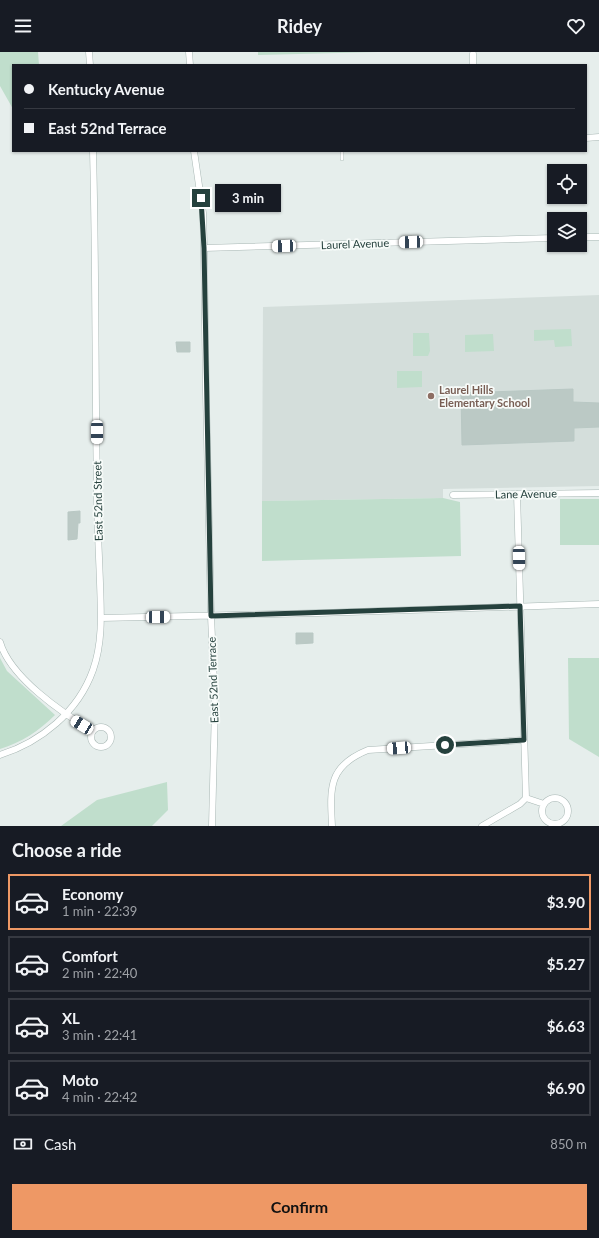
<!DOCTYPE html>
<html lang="en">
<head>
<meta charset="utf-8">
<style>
  :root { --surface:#171b24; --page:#242831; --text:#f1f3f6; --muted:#9ea1a6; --line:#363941; --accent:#ee9865 }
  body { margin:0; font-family:Lato,sans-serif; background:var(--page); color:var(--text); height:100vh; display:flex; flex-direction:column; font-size:15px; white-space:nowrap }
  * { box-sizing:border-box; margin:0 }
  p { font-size:13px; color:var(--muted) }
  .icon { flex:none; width:22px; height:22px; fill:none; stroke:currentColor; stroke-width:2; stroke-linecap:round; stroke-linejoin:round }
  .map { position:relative; height:774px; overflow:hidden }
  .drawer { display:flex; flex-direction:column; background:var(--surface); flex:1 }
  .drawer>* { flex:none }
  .banner { position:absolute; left:12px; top:12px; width:575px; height:88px; border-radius:0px; box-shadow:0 1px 3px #0004; display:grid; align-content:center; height:88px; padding:0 12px; background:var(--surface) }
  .tools { position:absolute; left:547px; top:112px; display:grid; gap:8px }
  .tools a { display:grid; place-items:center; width:40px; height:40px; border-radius:0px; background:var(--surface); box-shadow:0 1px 3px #0004; font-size:20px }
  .end { position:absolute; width:18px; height:18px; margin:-9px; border:5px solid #25413d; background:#fff; box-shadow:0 0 0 2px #fff }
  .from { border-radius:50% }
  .bubble { position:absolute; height:28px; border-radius:0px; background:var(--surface); box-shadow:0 1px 3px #0004; font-size:13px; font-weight:700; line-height:28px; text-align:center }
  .car { position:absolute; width:12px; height:24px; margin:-12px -6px; border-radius:5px; box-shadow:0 0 3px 1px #0007; background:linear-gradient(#fff 24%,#345 0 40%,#fff 0 76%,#345 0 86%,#fff 0) }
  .banner b { display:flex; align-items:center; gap:14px; height:38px; font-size:15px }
  .banner b+b { border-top:1px solid var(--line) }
  .banner i { width:10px; height:10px; background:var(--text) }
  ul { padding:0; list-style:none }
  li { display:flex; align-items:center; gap:12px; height:56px; margin:0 8px 6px; padding:0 4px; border:2px solid var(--line); border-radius:0px }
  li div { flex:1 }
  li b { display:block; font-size:15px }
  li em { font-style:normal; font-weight:700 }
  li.selected { border-color:var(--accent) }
  li>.icon { width:36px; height:36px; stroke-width:1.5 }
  h2 { padding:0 12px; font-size:18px; line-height:48px }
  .pay { display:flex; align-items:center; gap:10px; height:44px; padding:0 12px; font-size:15px }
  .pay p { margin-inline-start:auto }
  .button { display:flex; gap:8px; margin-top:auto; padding:8px 12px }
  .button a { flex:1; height:46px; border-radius:0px; background:var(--accent); color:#111; font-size:16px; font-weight:700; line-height:46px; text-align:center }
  header { display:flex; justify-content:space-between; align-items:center; height:52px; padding:0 12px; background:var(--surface); font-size:18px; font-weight:700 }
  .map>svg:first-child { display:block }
</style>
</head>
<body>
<header><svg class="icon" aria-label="menu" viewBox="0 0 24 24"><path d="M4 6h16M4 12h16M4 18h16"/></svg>Ridey<svg class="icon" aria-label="heart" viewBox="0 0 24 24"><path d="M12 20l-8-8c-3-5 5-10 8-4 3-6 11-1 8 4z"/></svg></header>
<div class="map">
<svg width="599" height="774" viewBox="0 0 599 774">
  <rect width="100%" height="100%" fill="#e6eeec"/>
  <path fill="#d4dedb" d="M599 243V434L443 437V446L262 449 263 255Z"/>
  <path fill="#c0decc" d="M0 0H38L39 13H13V57L0 34Z
    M258 0H378L258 3Z
    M571 277 572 294 555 295 554 288 534 289V278Z
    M413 281H429L430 299 428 304H413Z
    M493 282 494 299 465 300V283Z
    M397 319H422V335L397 336Z
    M443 446 460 450 461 504 262 509V449Z
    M560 447H599V493H560Z
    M0 606 7 619 55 663C39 679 22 690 0 697Z
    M568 606H599V705L569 687Z
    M167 730 168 758 152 774H61L97 748Z"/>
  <path fill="#bbc9c5" stroke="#b9c8c4" d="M176 290H190V300H177Z
    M573 337V350L599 351V375L574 376V389L462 393 461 341Z
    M80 459V471H78L77 487 68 488V460Z
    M296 581H313V591L296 592Z"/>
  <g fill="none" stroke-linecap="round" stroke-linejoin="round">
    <g stroke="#a8b7b4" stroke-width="4">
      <path id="service" d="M342 99V107"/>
    </g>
    <g stroke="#a8b7b4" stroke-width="7">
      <path id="minor" d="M89 0 90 13
        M189 0 190 13
        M473 13V2
        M586 86 599 85
        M194 99 203 161 204 196 206 339 211 564 215 654 212 774
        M580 185H599
        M204 196 554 186
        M453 443 599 441
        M101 566 318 561 599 552
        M0 590C10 625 62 661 93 679
        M91 685a10 10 0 1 1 20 0a10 10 0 1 1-20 0Z
        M0 703C41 690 78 660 93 618 103 590 101 560 100 531 99 500 97 470 97 439 95 326 96 212 93 99
        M526 746 544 752
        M542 759a13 13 0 1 1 26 0a13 13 0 1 1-26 0Z
        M332 774C330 736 328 714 368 698L524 688
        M482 774 520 752 526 746 517 442"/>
    </g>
    <use href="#service" stroke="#fff" stroke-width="3"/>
    <use href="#minor" stroke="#fff" stroke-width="6"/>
  </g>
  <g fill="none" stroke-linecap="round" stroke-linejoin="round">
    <path stroke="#25413d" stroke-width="5" d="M201 146 204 196 211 564 520 554 524 688 445 693"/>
  </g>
  <circle fill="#8d6e63" stroke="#f7fbf9" stroke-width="1.5" cx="431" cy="344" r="4"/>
  <g text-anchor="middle" stroke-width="3.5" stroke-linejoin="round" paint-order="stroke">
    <g font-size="11" fill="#25413d" stroke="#f7fbf9">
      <text transform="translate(355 192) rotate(-2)" y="4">Laurel Avenue</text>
      <text transform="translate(526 442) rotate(-1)" y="4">Lane Avenue</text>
      <text transform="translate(98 449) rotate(-91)" y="4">East 52nd Street</text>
      <text transform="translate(213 628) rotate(-92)" y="4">East 52nd Terrace</text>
    </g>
    <g font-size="11" font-weight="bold" fill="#785e54" stroke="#f7fbf9" text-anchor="start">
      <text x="439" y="342">Laurel Hills<tspan x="439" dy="13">Elementary School</tspan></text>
    </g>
  </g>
</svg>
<div class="tools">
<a><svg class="icon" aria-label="locate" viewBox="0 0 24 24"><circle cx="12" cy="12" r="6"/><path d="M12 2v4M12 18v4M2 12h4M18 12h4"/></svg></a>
<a><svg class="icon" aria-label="layers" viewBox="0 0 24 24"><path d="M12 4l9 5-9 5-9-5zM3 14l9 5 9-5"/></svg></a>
</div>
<i class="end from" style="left:445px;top:693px"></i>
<i class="end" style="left:201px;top:146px"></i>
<div class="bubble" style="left:215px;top:132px;width:66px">3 min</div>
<i class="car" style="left:411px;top:190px;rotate:268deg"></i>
<i class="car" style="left:284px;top:194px;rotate:268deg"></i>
<i class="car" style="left:97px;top:380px;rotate:180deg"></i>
<i class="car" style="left:519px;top:506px;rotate:179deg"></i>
<i class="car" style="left:158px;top:565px;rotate:89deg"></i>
<i class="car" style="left:82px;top:673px;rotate:301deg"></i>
<i class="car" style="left:399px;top:696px;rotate:266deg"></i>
<div class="banner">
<b><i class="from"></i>Kentucky Avenue</b>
<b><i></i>East 52nd Terrace</b>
</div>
</div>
<section class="drawer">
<h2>Choose a ride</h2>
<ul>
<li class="selected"><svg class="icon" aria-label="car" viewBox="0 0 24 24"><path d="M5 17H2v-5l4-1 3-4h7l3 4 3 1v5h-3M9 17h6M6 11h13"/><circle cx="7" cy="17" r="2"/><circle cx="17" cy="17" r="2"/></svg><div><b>Economy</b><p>1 min · 22:39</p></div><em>$3.90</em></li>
<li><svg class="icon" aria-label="car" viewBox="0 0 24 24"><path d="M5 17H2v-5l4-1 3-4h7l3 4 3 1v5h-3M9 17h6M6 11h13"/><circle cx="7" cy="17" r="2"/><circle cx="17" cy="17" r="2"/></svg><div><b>Comfort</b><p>2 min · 22:40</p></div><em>$5.27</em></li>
<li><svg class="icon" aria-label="car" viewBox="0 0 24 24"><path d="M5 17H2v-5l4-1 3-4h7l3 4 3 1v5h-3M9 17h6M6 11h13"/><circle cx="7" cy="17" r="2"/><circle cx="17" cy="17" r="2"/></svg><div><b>XL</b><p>3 min · 22:41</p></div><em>$6.63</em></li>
<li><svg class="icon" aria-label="car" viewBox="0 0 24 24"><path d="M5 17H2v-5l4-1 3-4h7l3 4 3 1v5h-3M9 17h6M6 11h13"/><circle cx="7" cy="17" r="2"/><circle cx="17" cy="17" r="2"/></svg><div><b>Moto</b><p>4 min · 22:42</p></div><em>$6.90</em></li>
</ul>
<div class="pay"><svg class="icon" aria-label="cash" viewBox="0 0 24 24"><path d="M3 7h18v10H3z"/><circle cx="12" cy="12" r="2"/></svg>Cash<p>850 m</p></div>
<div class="button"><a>Confirm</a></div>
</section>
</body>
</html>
